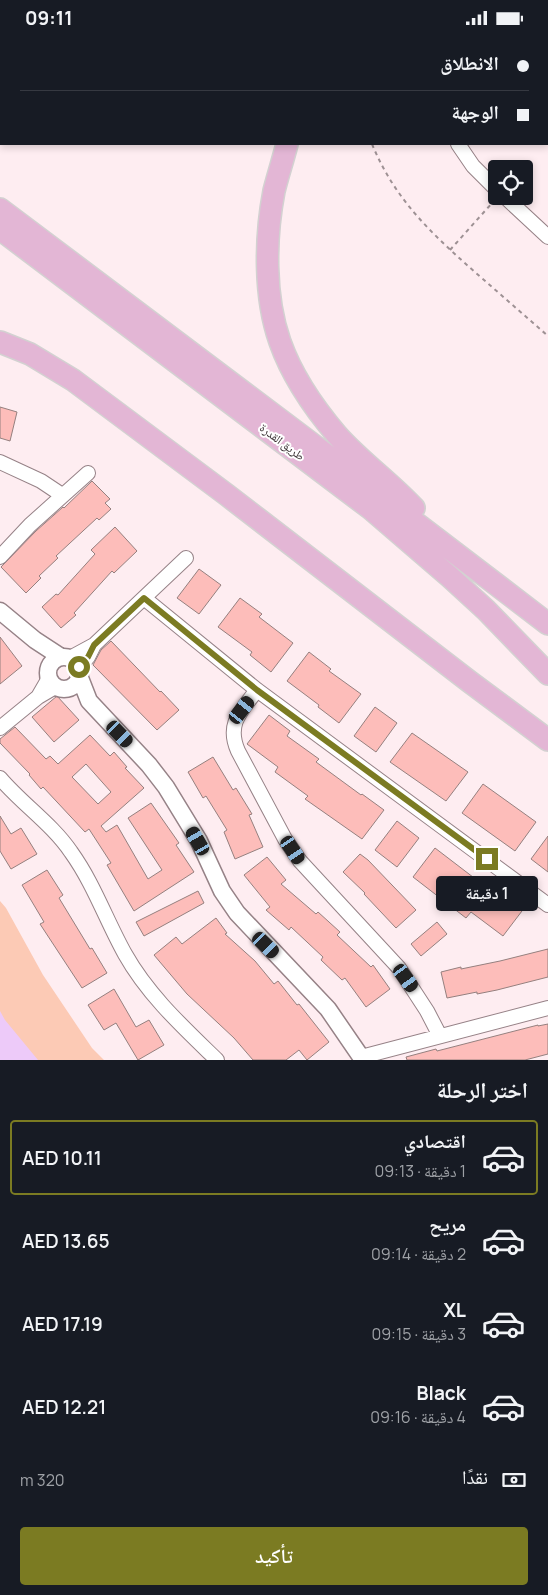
<!DOCTYPE html>
<html lang="ar">
<head>
<meta charset="utf-8">
<style>
  :root { --surface:#171b24; --page:#242831; --text:#f1f3f6; --muted:#9ea1a6; --line:#363941; --accent:#7b7b22 }
  body { margin:0; font-family:Manrope,"Noto Naskh Arabic",sans-serif; background:var(--page); color:var(--text); direction:rtl; height:100vh; display:flex; flex-direction:column; font-size:19px; white-space:nowrap }
  * { box-sizing:border-box; margin:0 }
  p { font-size:16px; color:var(--muted) }
  .icon { flex:none; width:28px; height:28px; fill:none; stroke:currentColor; stroke-width:2; stroke-linecap:round; stroke-linejoin:round }
  .map { position:relative; height:1025px; overflow:hidden; direction:ltr }
  .sheet { display:flex; flex-direction:column; background:var(--surface); flex:1 }
  .sheet>* { flex:none }
  .banner { position:absolute; left:0px; top:0px; width:549px; height:110px; box-shadow:0 2px 8px #0003; direction:rtl; display:grid; align-content:center; height:110px; padding:0 20px; background:var(--surface) }
  .controls { position:absolute; left:488px; top:125px; display:grid; gap:10px }
  .controls a { display:grid; place-items:center; width:45px; height:45px; border-radius:5px; background:var(--surface); box-shadow:0 2px 8px #0003; font-size:25px }
  .end { position:absolute; width:22px; height:22px; margin:-11px; border:6px solid #7b7b22; background:#fff; box-shadow:0 0 0 2px #fff }
  .from { border-radius:50% }
  .bubble { position:absolute; height:35px; border-radius:5px; background:var(--surface); box-shadow:0 2px 8px #0003; font-size:16px; font-weight:600; line-height:35px; text-align:center; direction:rtl }
  .car { position:absolute; width:15px; height:30px; margin:-15px -8px; border-radius:6px; box-shadow:0 0 4px 1px #0007; background:linear-gradient(#222 24%,#8ab4d8 0 40%,#222 0 76%,#8ab4d8 0 86%,#222 0) }
  .banner b { display:flex; align-items:center; gap:18px; height:48px; font-size:19px }
  .banner b+b { border-top:1px solid var(--line) }
  .banner i { width:12px; height:12px; background:var(--text) }
  ul { padding:0; list-style:none }
  li { display:flex; align-items:center; gap:15px; height:75px; margin:0 10px 8px; padding:0 10px; border:2px solid transparent; border-radius:5px }
  li div { flex:1 }
  li b { display:block; font-size:19px }
  li em { font-style:normal; font-weight:600 }
  li.active { border-color:var(--accent) }
  li>.icon { width:45px; height:45px; stroke-width:1.5 }
  h2 { padding:0 20px; font-size:22px; line-height:60px }
  .pay { display:flex; align-items:center; gap:12px; height:55px; padding:0 20px; font-size:19px }
  .pay p { margin-inline-start:auto }
  .cta { display:flex; gap:10px; margin-top:auto; padding:10px 20px }
  .cta a { flex:1; height:58px; border-radius:5px; background:var(--accent); color:#fff; font-size:20px; font-weight:600; line-height:58px; text-align:center }
  .status { display:flex; justify-content:space-between; align-items:center; height:35px; padding:0 25px; background:var(--surface); direction:ltr }
  .status svg { height:14px; fill:currentColor }
  .map>svg:first-child { display:block }
</style>
</head>
<body>
<div class="status"><b>09:11</b><svg viewBox="0 0 49 12"><path d="M0 12V9h3v3zM5 12V6h3v6zM10 12V3h3v9zM15 12V0h3v12zM26 1h20v11H26zM47 4h2v5h-2z"/></svg></div>
<div class="map">
<svg width="548" height="1025" viewBox="0 0 548 1025">
  <rect width="100%" height="100%" fill="#feedf1"/>
  <path fill="#fccab5" d="M0 866 6 873 43 940 92 1013 104 1025H0Z"/>
  <path fill="#edcaf9" d="M0 976 5 985 38 1025H0Z"/>
  <path fill="#fdbdba" stroke="#95807f" fill-rule="evenodd" d="M0 372 17 377 10 406 0 403Z
    M92 446 110 464 105 468 111 474 99 485 97 483 56 521 58 523 39 541 41 543 26 558 1 532 36 496 63 472 64 473Z
    M115 492 137 516 114 538 112 536 74 578 76 580 61 593 42 572 56 559 58 560 95 519 91 515Z
    M199 534 221 550 199 579 177 563Z
    M240 563 262 579 259 582 293 608 271 637 250 620 252 617 218 592Z
    M0 602 22 631 0 649Z
    M111 606 160 657 161 656 179 675 157 695 93 630 101 615Z
    M309 617 331 634 329 636 361 659 339 688 318 672 319 670 287 646Z
    M57 661 79 685 54 707 32 682Z
    M375 672 397 688 376 717 354 701Z
    M269 680 290 696 287 701 319 724 316 727 361 760 362 759 384 775 362 804 305 764 308 761 275 737 278 732 247 709Z
    M15 692 46 724 50 721 58 729 90 700 110 721 114 717 127 732 125 733 144 753 101 791 106 797 117 790 148 844 162 835 128 783 151 768 179 808 176 810 194 837 134 876 107 830 111 828 89 794 85 797 43 752 41 754 29 740 30 739 0 708V704ZM86 729 111 757 98 769 72 742Z
    M412 698 468 737 446 766 390 727Z
    M213 722 233 755 236 753 252 779 249 780 263 812 235 824 224 797 227 795 206 761 203 763 188 737Z
    M483 749 536 787 515 816 462 778Z
    M0 781 11 799 21 793 37 819 11 834 0 816Z
    M397 786 419 803 397 832 375 815Z
    M548 801V837L531 824Z
    M435 813 499 862 503 856 525 872 503 901 471 877 466 883 413 842Z
    M360 819 368 825 416 875 396 893 364 859 365 858 343 837Z
    M267 822 286 845 281 849 316 879 318 877 340 897 337 900 371 932 373 930 390 954 366 972 345 943 342 945 321 925 323 922 291 892 289 895 266 875 270 872 244 840Z
    M47 835 63 860 59 863 90 914 92 913 107 938 82 953 40 889 44 887 22 850Z
    M198 856 204 868 144 901 136 887Z
    M216 883 227 898 225 899 255 926 274 949 278 946 297 970 299 969 329 1007 307 1025 299 1015 286 1025H253L234 1003 187 959 154 920 176 902 182 909Z
    M437 887 447 899 421 921 411 909Z
    M548 914V942L497 955 477 959V957L447 963 441 937 461 932V934L500 926Z
    M114 954 136 992 149 985 164 1010 138 1025 116 988 104 995 88 970Z
    M548 989V1019L525 1025H407L406 1022 436 1014 437 1016 538 990V991Z"/>
  <g fill="none" stroke-linecap="round" stroke-linejoin="round">
    <g stroke="#968287" stroke-width="16">
      <path id="minor" d="M429 1V0
        M458 109 473 131 496 154
        M504 161 548 202
        M0 427 41 446 62 460
        M0 522 30 490 88 438
        M144 563 257 655 548 870
        M70 623 94 610 186 523
        M79 632 88 622 94 610
        M257 655C241 676 226 689 238 716L285 804 300 826 399 933 427 976 440 1001
        M38 662 49 643
        M0 693 38 662 55 652
        M0 743C22 769 52 789 71 817 94 849 106 885 125 919 148 960 183 992 217 1025
        M361 1022 548 973"/>
    </g>
    <g stroke="#968287" stroke-width="19">
      <path id="tertiary" d="M0 576 35 605 61 622
        M48 638a16 16 0 1 1 32 0a16 16 0 1 1-32 0Z
        M80 643 89 666 149 730 166 752 199 806 222 856 237 878 328 974 363 1025"/>
    </g>
    <g stroke="#d3d1d1" stroke-width="24">
      <path id="primary" d="M297 0V1
        M287 109C283 125 278 140 274 156 265 203 264 262 280 307 292 341 314 373 337 400 361 427 390 447 414 473
        M0 174 332 424 548 589
        M0 194 371 474 450 542 486 575 548 639
        M0 307 30 319 73 345 227 460 470 647 548 705"/>
    </g>
    <path stroke="#9e9194" stroke-width="2" stroke-dasharray="4 4" stroke-linecap="butt" d="M349 0V1
      M372 109C395 165 432 199 476 238 500 259 524 280 548 301
      M450 215 493 167"/>
    <use href="#minor" stroke="#fff" stroke-width="14"/>
    <use href="#tertiary" stroke="#fff" stroke-width="16"/>
    <use href="#primary" stroke="#e3b6d5" stroke-width="21"/>
  </g>
  <g fill="none" stroke-linecap="round" stroke-linejoin="round">
    <path stroke="#7b7b22" stroke-width="6" d="M79 632 88 622 94 610 144 563 257 655 487 824"/>
  </g>
  <g text-anchor="middle" stroke-width="4" stroke-linejoin="round" paint-order="stroke">
    <g font-size="12" fill="#362d2f" stroke="#fff">
      <text transform="translate(282 407) rotate(37)" y="4">طريق القدرة</text>
    </g>
  </g>
</svg>
<div class="controls">
<a><svg class="icon" aria-label="locate" viewBox="0 0 24 24"><circle cx="12" cy="12" r="6"/><path d="M12 2v4M12 18v4M2 12h4M18 12h4"/></svg></a>
</div>
<i class="end from" style="left:79px;top:632px"></i>
<i class="end" style="left:487px;top:824px"></i>
<div class="bubble" style="left:436px;top:841px;width:102px">1 دقيقة</div>
<i class="car" style="left:242px;top:675px;rotate:38deg"></i>
<i class="car" style="left:120px;top:699px;rotate:136deg"></i>
<i class="car" style="left:198px;top:806px;rotate:330deg"></i>
<i class="car" style="left:293px;top:815px;rotate:146deg"></i>
<i class="car" style="left:266px;top:910px;rotate:134deg"></i>
<i class="car" style="left:406px;top:943px;rotate:144deg"></i>
<div class="banner">
<b><i class="from"></i>الانطلاق</b>
<b><i></i>الوجهة</b>
</div>
</div>
<section class="sheet">
<h2>اختر الرحلة</h2>
<ul>
<li class="active"><svg class="icon" aria-label="car" viewBox="0 0 24 24"><path d="M5 17H2v-5l4-1 3-4h7l3 4 3 1v5h-3M9 17h6M6 11h13"/><circle cx="7" cy="17" r="2"/><circle cx="17" cy="17" r="2"/></svg><div><b>اقتصادي</b><p>1 دقيقة · 09:13</p></div><em>AED 10.11</em></li>
<li><svg class="icon" aria-label="car" viewBox="0 0 24 24"><path d="M5 17H2v-5l4-1 3-4h7l3 4 3 1v5h-3M9 17h6M6 11h13"/><circle cx="7" cy="17" r="2"/><circle cx="17" cy="17" r="2"/></svg><div><b>مريح</b><p>2 دقيقة · 09:14</p></div><em>AED 13.65</em></li>
<li><svg class="icon" aria-label="car" viewBox="0 0 24 24"><path d="M5 17H2v-5l4-1 3-4h7l3 4 3 1v5h-3M9 17h6M6 11h13"/><circle cx="7" cy="17" r="2"/><circle cx="17" cy="17" r="2"/></svg><div><b>XL</b><p>3 دقيقة · 09:15</p></div><em>AED 17.19</em></li>
<li><svg class="icon" aria-label="car" viewBox="0 0 24 24"><path d="M5 17H2v-5l4-1 3-4h7l3 4 3 1v5h-3M9 17h6M6 11h13"/><circle cx="7" cy="17" r="2"/><circle cx="17" cy="17" r="2"/></svg><div><b>Black</b><p>4 دقيقة · 09:16</p></div><em>AED 12.21</em></li>
</ul>
<div class="pay"><svg class="icon" aria-label="cash" viewBox="0 0 24 24"><path d="M3 7h18v10H3z"/><circle cx="12" cy="12" r="2"/></svg>نقدًا<p>320 m</p></div>
<div class="cta"><a>تأكيد</a></div>
</section>
</body>
</html>
